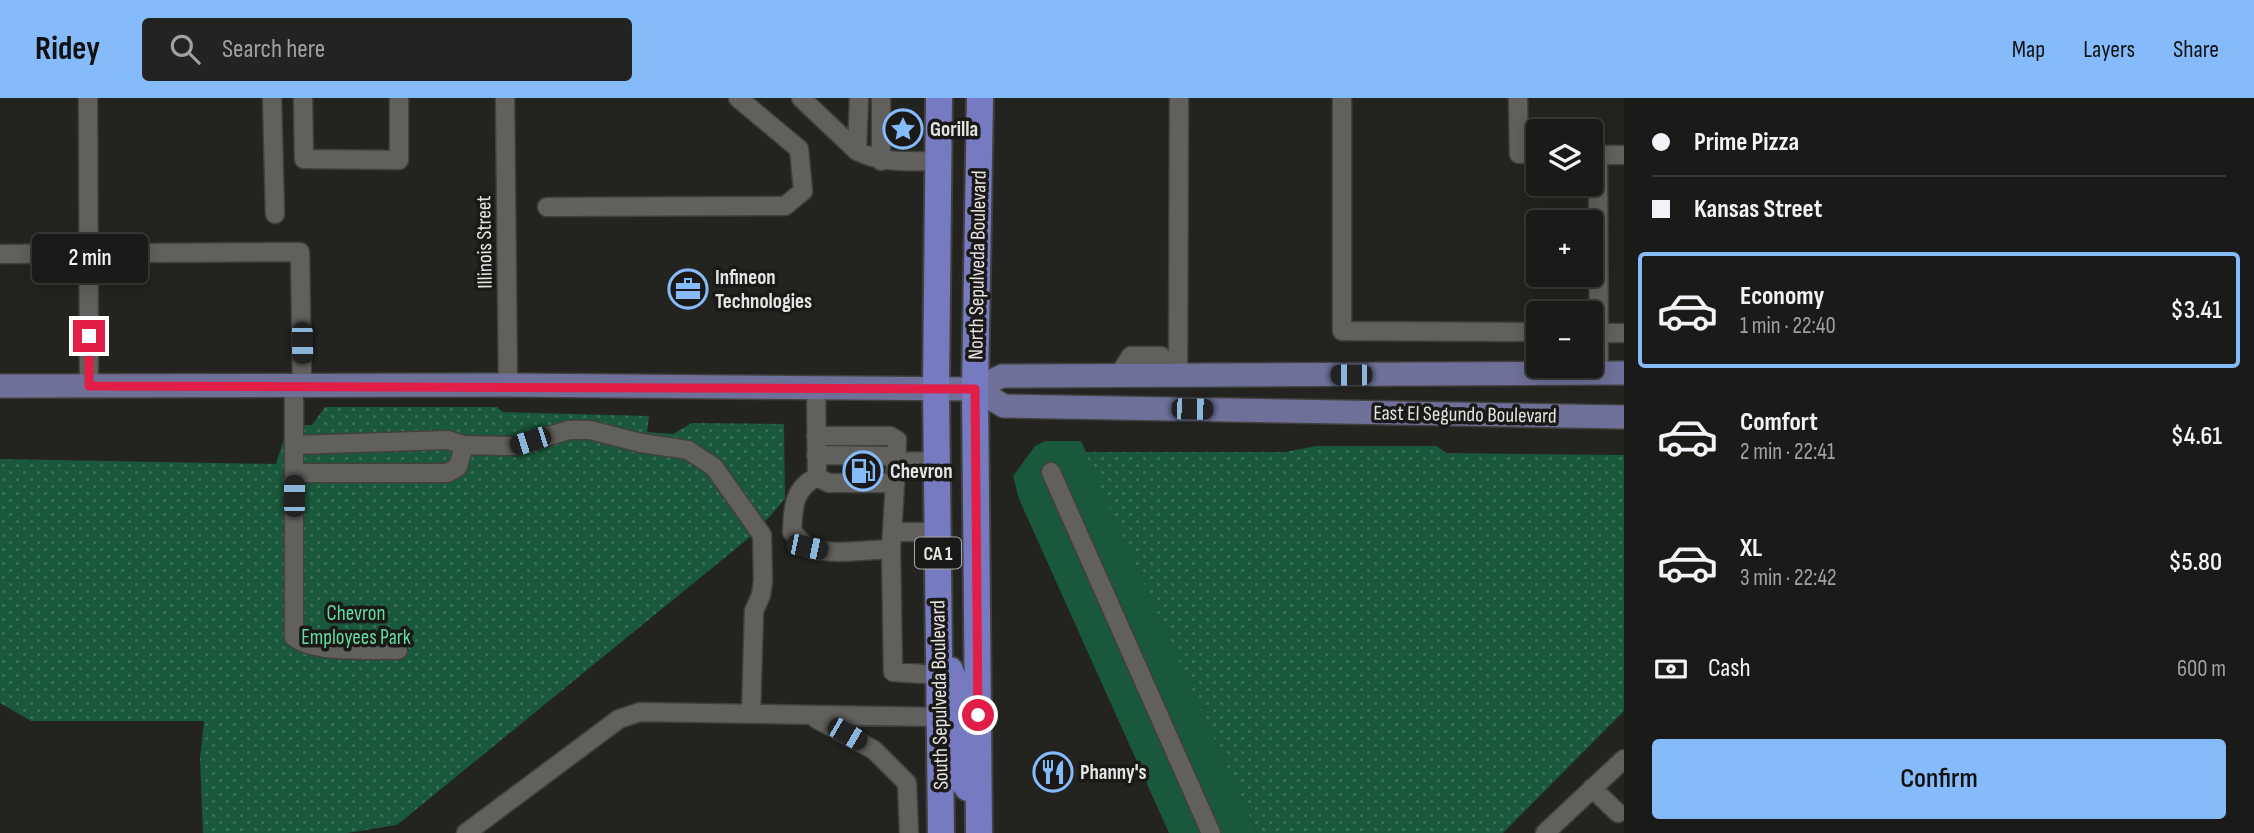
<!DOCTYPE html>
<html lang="en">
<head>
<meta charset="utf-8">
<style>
  :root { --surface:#1a1a18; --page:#232321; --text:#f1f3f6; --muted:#9fa1a2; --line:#383837; --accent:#86bbfb }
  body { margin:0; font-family:"Sofia Sans Condensed",sans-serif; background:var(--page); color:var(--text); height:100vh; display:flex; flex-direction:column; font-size:26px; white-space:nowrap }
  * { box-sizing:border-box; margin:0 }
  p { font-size:23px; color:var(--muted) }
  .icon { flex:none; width:38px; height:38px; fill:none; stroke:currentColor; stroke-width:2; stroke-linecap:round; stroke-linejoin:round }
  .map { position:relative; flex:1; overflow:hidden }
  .details { display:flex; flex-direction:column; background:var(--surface); width:630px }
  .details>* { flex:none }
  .banner { display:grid; align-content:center; height:154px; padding:0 28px; background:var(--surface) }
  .tools { position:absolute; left:1526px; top:21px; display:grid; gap:14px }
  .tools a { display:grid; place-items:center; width:77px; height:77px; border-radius:7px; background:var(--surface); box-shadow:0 4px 18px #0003,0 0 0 2px var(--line); font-size:35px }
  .end { position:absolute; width:32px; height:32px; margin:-16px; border:9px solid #e11d48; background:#fff; box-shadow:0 0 0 4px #fff }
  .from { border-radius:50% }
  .bubble { position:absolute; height:49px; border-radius:7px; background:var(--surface); box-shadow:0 4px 18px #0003,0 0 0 2px var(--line); font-size:23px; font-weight:600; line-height:49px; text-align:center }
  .car { position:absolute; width:21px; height:42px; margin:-21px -10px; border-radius:9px; box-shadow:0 0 5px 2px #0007; background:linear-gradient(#222 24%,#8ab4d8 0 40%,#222 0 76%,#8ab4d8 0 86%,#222 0) }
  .banner b { display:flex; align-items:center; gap:24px; height:66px; font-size:26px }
  .banner b+b { border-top:2px solid var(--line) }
  .banner i { width:18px; height:18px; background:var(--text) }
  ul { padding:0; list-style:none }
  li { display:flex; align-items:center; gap:21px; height:116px; margin:0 14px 10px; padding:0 14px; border:4px solid transparent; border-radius:7px }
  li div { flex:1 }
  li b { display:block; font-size:26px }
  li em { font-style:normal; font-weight:600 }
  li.active { border-color:var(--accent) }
  li>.icon { width:63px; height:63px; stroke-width:1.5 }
  .pay { display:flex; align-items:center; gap:18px; height:77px; padding:0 28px; font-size:26px }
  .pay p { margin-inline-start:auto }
  .action { display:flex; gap:14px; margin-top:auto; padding:14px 28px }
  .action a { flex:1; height:80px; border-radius:7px; background:var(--accent); color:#111; font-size:28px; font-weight:600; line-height:80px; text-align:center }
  header { display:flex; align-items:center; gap:42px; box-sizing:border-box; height:98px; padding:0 35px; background:var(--accent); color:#111 }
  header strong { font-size:33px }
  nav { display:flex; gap:38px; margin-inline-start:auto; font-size:24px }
  .search { width:490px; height:63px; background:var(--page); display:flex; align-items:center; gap:18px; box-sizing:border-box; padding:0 24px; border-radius:7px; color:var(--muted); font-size:26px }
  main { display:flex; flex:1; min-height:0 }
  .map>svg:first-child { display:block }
</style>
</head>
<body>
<header>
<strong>Ridey</strong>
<div class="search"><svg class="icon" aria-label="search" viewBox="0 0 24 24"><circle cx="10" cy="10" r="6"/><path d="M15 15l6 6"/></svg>Search here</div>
<nav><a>Map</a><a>Layers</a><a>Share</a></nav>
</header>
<main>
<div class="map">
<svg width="1624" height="735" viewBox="0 0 1624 735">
  <defs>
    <pattern id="park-dots" width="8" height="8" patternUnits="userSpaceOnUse" patternTransform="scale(1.75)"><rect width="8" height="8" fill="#1a583b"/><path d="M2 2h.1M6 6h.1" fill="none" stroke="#3b7057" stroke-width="1.8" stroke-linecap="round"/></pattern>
  </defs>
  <rect width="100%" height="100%" fill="#232320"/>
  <path fill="#1a583b" d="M1045 343H1081L1257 735H1169L1019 401 1013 378 1035 348Z"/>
  <path fill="url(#park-dots)" d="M325 309H497L503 314 649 318 647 334 673 336 692 325 784 326 785 401 755 435 397 727 347 735H203L200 660 204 623H31L0 605V361L276 366 288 328 312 327Z
    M1316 348H1437L1446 355 1624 357V613L1503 735H1257L1085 354H1285Z"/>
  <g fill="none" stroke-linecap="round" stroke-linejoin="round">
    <g stroke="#41403e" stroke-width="21">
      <path id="minor" d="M88 0 89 288
        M272 0 275 116
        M303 0 304 61 399 62V0
        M505 0 508 287
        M801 0 857 53C883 66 910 63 939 63
        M1342 0V233L1538 234
        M1518 0 1519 56H1538
        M857 53 859 0
        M1591 57H1624
        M1598 57 1599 275
        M881 63V0
        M547 109 785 108 803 93 799 51 738 0
        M0 156 300 154 302 287
        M1591 235H1624
        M1118 278 1131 258H1161L1178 278
        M1178 278 1179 0
        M294 287V539C315 556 371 551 398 552
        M816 291 817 379 829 385H895L891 451 893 574 939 577
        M816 338H890L897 342 895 385
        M294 347 448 342 464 347 515 348 569 332H590L641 345 688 352 714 369 762 437 763 483 761 497 754 513 751 616
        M816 357 897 358
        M896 364 937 363
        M1051 374 1211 735
        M294 375H447L458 369 464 347
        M817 379C793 390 793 411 792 434 797 438 802 446 808 449 827 458 869 452 891 451
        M893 434H937
        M815 620 874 652 907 685 909 735
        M1592 690 1618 715
        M466 735 619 621 640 614 939 619
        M1545 735 1624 661"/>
    </g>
    <g stroke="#41403e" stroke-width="26">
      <path id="major" d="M0 288 508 287 975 291 1002 278 1624 275
        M975 291 1004 308 1624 319"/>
    </g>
    <g stroke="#41403e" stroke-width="30">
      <path id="highway" d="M939 0 936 291 941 735
        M950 572 956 591 961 681 968 690
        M979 735 975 291 980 0"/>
    </g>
    <use href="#minor" stroke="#61605d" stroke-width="18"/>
    <use href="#major" stroke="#6e7099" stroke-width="23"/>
    <use href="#highway" stroke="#767ac1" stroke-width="26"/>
  </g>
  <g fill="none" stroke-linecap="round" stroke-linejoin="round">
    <path stroke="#e11d48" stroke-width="9" d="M89 238V288L975 291 978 617"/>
  </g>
  <defs>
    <g id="sight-ring" transform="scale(2.0125)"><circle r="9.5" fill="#1a1917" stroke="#86bbfb" stroke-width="1.5"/><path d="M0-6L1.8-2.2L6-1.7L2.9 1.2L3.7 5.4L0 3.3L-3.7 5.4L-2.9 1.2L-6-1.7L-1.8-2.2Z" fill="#86bbfb"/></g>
    <g id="office-ring" transform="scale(2.0125)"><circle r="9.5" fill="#1a1917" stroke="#86bbfb" stroke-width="1.5"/><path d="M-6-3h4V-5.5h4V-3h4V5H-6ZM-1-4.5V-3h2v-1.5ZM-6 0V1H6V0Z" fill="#86bbfb"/></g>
    <g id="fuel-ring" transform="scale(2.0125)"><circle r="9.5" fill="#1a1917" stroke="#86bbfb" stroke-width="1.5"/><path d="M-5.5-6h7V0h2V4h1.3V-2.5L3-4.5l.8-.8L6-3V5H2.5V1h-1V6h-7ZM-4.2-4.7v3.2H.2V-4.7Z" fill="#86bbfb"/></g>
    <g id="restaurant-ring" transform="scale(2.0125)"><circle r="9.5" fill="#1a1917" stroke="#86bbfb" stroke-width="1.5"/><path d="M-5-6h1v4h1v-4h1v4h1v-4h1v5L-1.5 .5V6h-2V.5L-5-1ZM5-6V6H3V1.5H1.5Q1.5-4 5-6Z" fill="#86bbfb"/></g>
  </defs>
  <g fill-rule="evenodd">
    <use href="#sight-ring" x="903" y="31"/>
    <use href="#office-ring" x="688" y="191"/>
    <use href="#fuel-ring" x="863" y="373"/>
    <use href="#restaurant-ring" x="1053" y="674"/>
  </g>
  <g text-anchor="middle" stroke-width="7" stroke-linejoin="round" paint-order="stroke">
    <rect fill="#1a1917" stroke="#a7a7a5" stroke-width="2" x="915" y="439.5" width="46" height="31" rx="5"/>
    <g font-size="19" font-weight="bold" fill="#e4e4e2">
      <text x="938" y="462">CA 1</text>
    </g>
    <g font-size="21" font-weight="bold" fill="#e4e4e2" stroke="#1a1917" text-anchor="start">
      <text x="930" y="38">Gorilla</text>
      <text x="715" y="186">Infineon<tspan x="715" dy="24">Technologies</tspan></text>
      <text x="890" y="380">Chevron</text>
      <text x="1080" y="681">Phanny's</text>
    </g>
    <g font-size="21" fill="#e4e4e2" stroke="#1a1917">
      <text transform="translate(484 144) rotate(-91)" y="7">Illinois Street</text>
      <text transform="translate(977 167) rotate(-89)" y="7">North Sepulveda Boulevard</text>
      <text transform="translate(1465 316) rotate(1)" y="7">East El Segundo Boulevard</text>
      <text transform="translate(939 597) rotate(-91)" y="7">South Sepulveda Boulevard</text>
    </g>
    <g font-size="21" fill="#63de9f" stroke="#1a1917">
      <text x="356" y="522">Chevron<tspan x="356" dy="24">Employees Park</tspan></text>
    </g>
  </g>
</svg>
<div class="tools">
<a><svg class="icon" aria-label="layers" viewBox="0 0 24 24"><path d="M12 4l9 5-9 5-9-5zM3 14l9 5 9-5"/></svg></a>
<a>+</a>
<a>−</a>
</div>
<i class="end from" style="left:978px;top:617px"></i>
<i class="end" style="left:89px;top:238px"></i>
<div class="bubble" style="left:32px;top:136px;width:116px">2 min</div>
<i class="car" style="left:302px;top:245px;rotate:179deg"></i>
<i class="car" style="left:1351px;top:277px;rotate:270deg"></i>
<i class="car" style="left:1192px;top:311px;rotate:91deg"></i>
<i class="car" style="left:530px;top:343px;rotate:252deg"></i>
<i class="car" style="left:294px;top:398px;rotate:0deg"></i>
<i class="car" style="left:807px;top:449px;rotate:102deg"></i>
<i class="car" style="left:847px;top:636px;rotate:120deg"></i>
</div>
<section class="details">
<div class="banner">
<b><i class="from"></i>Prime Pizza</b>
<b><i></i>Kansas Street</b>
</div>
<ul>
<li class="active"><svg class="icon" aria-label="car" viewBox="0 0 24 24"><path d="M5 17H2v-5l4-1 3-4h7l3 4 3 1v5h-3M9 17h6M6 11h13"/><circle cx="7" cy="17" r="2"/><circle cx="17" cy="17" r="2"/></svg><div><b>Economy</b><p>1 min · 22:40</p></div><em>$3.41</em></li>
<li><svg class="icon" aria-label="car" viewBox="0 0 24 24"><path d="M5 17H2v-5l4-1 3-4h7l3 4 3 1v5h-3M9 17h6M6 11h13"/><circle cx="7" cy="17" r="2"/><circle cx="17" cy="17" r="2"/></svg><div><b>Comfort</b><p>2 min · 22:41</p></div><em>$4.61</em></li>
<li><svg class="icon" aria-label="car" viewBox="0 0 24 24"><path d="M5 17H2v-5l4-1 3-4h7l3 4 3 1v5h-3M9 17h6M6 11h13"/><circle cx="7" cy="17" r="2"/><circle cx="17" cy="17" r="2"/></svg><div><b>XL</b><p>3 min · 22:42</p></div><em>$5.80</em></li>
</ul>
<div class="pay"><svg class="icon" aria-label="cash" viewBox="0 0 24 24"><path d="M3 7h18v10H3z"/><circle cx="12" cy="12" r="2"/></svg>Cash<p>600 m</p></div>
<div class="action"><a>Confirm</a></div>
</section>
</main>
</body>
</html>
